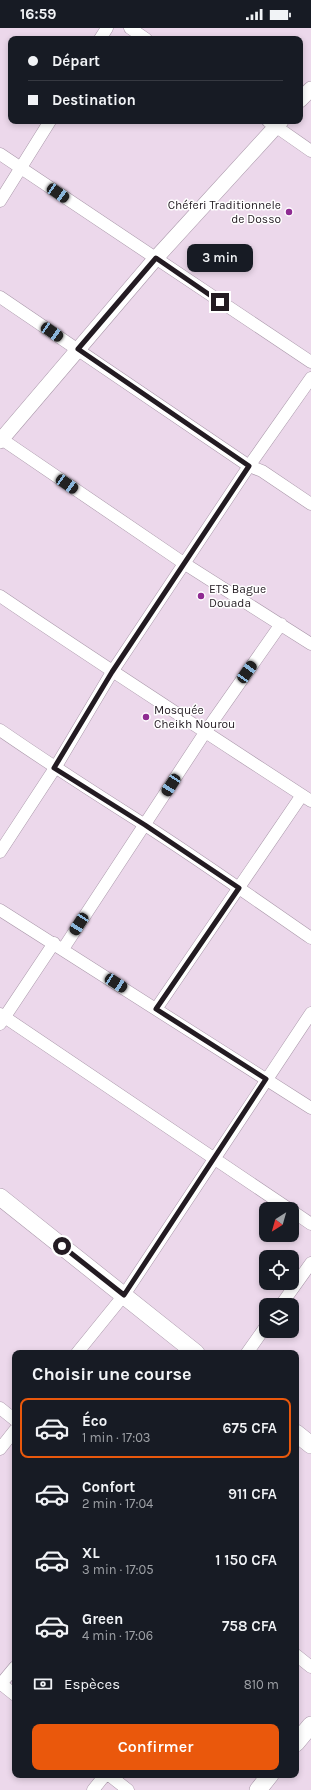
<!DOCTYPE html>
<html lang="fr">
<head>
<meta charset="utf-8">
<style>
  :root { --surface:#171b24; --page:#242831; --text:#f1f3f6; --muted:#9ea1a6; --line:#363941; --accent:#ea580c }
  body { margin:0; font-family:Karla,sans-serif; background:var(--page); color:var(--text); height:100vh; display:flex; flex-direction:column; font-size:15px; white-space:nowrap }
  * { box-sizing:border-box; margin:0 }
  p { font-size:13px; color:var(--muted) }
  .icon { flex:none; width:22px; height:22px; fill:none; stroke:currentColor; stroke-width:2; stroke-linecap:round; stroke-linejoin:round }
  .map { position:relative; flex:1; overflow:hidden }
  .panel { position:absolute; left:12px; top:1322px; width:287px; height:428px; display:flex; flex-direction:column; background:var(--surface); border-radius:8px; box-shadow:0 2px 6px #0003 }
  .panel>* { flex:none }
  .top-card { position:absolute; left:8px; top:8px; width:295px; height:88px; border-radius:8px; box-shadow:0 2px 6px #0003; display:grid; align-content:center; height:88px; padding:0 20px; background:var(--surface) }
  .needle { width:26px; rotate:217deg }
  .buttons { position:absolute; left:259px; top:1174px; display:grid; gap:8px }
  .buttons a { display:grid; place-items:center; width:40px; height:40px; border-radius:8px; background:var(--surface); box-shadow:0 2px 6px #0003; font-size:20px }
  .end { position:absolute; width:18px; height:18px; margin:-9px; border:5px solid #231b22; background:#fff; box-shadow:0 0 0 2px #fff }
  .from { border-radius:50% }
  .bubble { position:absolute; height:28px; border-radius:8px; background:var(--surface); box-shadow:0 2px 6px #0003; font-size:13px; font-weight:600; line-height:28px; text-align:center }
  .car { position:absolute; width:12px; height:24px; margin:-12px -6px; border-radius:5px; box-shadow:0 0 3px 1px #0007; background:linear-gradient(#222 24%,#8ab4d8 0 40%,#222 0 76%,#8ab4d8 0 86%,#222 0) }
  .top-card b { display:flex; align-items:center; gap:14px; height:38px; font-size:15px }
  .top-card b+b { border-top:1px solid var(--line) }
  .top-card i { width:10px; height:10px; background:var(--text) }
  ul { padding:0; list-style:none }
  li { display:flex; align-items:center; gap:12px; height:60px; margin:0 8px 6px; padding:0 12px; border:2px solid transparent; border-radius:8px }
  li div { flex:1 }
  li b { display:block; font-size:15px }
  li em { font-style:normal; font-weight:600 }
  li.active { border-color:var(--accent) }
  li>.icon { width:36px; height:36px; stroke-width:1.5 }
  h2 { padding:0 20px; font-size:18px; line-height:48px }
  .pay { display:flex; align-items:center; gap:10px; height:44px; padding:0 20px; font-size:15px }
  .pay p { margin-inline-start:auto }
  .action { display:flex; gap:8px; margin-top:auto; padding:8px 20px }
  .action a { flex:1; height:46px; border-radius:8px; background:var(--accent); color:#fff; font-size:16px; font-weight:600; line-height:46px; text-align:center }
  .status { display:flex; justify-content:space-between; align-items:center; height:28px; padding:0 20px; background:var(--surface); direction:ltr }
  .status svg { height:11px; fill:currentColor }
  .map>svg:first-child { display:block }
</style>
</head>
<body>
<div class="status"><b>16:59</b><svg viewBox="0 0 49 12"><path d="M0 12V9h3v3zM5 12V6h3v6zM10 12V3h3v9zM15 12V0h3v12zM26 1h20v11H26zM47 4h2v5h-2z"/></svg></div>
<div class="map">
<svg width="311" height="1762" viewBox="0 0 311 1762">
  <rect width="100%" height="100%" fill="#ecd8eb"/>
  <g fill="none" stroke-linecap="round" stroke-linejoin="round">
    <g stroke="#aa98aa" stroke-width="13">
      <path id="minor" d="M130 0 146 11
        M100 11 107 0
        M268 93 311 123
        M0 126 311 334
        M0 173 50 93
        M0 269 249 438 262 443 311 476
        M0 410 185 536 311 616
        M0 568C103 638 207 705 311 773
        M0 702C48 735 96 766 145 797 201 833 256 872 311 910
        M0 824 55 740 112 644 249 438 311 350
        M0 882 311 1080
        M63 921 206 703 281 596
        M156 981 302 767
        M0 986 289 1181
        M0 996 54 915
        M292 1183 311 1196
        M281 1277 311 1235
        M77 1325 124 1267 311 985
        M247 1325 266 1298
        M0 1380 15 1392
        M0 1421 15 1402
        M296 1627 311 1639
        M0 1655 15 1667
        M0 1657 15 1639
        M109 1747 128 1762
        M93 1762 105 1747"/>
    </g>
    <g stroke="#aa98aa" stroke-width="16">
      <path id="tertiary" d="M300 72 311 61
        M0 413 156 230 281 93"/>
    </g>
    <g stroke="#aa98aa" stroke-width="18">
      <path id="secondary" d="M0 1169 196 1325
        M296 1405 311 1417
        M296 1715 311 1697
        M258 1762 270 1747"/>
    </g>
    <use href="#minor" stroke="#fff" stroke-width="12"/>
    <use href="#tertiary" stroke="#fff" stroke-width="15"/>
    <use href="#secondary" stroke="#fff" stroke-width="17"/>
  </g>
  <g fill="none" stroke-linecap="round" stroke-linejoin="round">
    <path stroke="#231b22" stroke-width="5" d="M62 1218 124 1267 266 1051 156 981 239 860 145 797 54 740 112 644 249 438 78 321 156 230 220 274"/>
  </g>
  <g fill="#8f2b92" stroke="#fff" stroke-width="1.5">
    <circle cx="289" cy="184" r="4"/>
    <circle cx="201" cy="568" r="4"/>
    <circle cx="146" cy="689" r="4"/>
  </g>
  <g text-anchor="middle" stroke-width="3" stroke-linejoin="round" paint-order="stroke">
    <g font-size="12" fill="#231b22" stroke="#fff" text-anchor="start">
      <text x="281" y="181" text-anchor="end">Chéferi Traditionnele<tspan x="281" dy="14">de Dosso</tspan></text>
      <text x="209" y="565">ETS Bague<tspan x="209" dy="14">Douada</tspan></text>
      <text x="154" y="686">Mosquée<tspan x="154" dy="14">Cheikh Nourou</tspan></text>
    </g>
  </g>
</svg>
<div class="buttons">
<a><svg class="needle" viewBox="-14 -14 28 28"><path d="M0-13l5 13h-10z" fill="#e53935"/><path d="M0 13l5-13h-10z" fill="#9ea1a6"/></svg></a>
<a><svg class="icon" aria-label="locate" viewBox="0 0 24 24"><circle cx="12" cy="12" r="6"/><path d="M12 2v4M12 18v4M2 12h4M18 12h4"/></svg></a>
<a><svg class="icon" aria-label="layers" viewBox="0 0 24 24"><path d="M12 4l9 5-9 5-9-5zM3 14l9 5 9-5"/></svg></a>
</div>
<i class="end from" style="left:62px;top:1218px"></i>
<i class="end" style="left:220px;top:274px"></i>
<div class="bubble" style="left:187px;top:216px;width:66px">3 min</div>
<i class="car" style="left:58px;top:165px;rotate:124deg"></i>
<i class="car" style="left:52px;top:304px;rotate:124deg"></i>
<i class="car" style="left:67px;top:456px;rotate:124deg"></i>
<i class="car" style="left:247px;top:644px;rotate:35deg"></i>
<i class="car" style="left:171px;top:757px;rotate:213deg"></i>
<i class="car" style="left:79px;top:896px;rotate:213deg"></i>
<i class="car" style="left:116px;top:955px;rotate:123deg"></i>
<div class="top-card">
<b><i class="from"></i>Départ</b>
<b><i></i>Destination</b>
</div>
<section class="panel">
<h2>Choisir une course</h2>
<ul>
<li class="active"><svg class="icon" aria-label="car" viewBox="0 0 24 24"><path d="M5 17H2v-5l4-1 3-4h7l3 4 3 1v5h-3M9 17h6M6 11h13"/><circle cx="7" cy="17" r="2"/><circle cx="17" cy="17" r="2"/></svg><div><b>Éco</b><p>1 min · 17:03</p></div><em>675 CFA</em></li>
<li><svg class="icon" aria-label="car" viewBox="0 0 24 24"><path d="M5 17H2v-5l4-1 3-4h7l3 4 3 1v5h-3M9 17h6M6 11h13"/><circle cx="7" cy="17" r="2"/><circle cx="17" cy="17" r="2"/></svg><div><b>Confort</b><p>2 min · 17:04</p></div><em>911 CFA</em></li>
<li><svg class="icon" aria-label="car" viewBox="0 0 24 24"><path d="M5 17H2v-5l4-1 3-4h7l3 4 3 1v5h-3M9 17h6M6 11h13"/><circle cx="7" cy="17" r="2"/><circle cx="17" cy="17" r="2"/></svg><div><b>XL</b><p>3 min · 17:05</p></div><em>1 150 CFA</em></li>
<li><svg class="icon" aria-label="car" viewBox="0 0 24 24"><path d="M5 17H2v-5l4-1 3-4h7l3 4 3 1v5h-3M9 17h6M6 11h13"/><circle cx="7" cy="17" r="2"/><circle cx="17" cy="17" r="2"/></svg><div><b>Green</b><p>4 min · 17:06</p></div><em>758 CFA</em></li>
</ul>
<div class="pay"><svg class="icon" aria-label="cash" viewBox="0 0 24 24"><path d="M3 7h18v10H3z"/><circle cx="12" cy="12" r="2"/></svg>Espèces<p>810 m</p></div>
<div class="action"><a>Confirmer</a></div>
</section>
</div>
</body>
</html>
